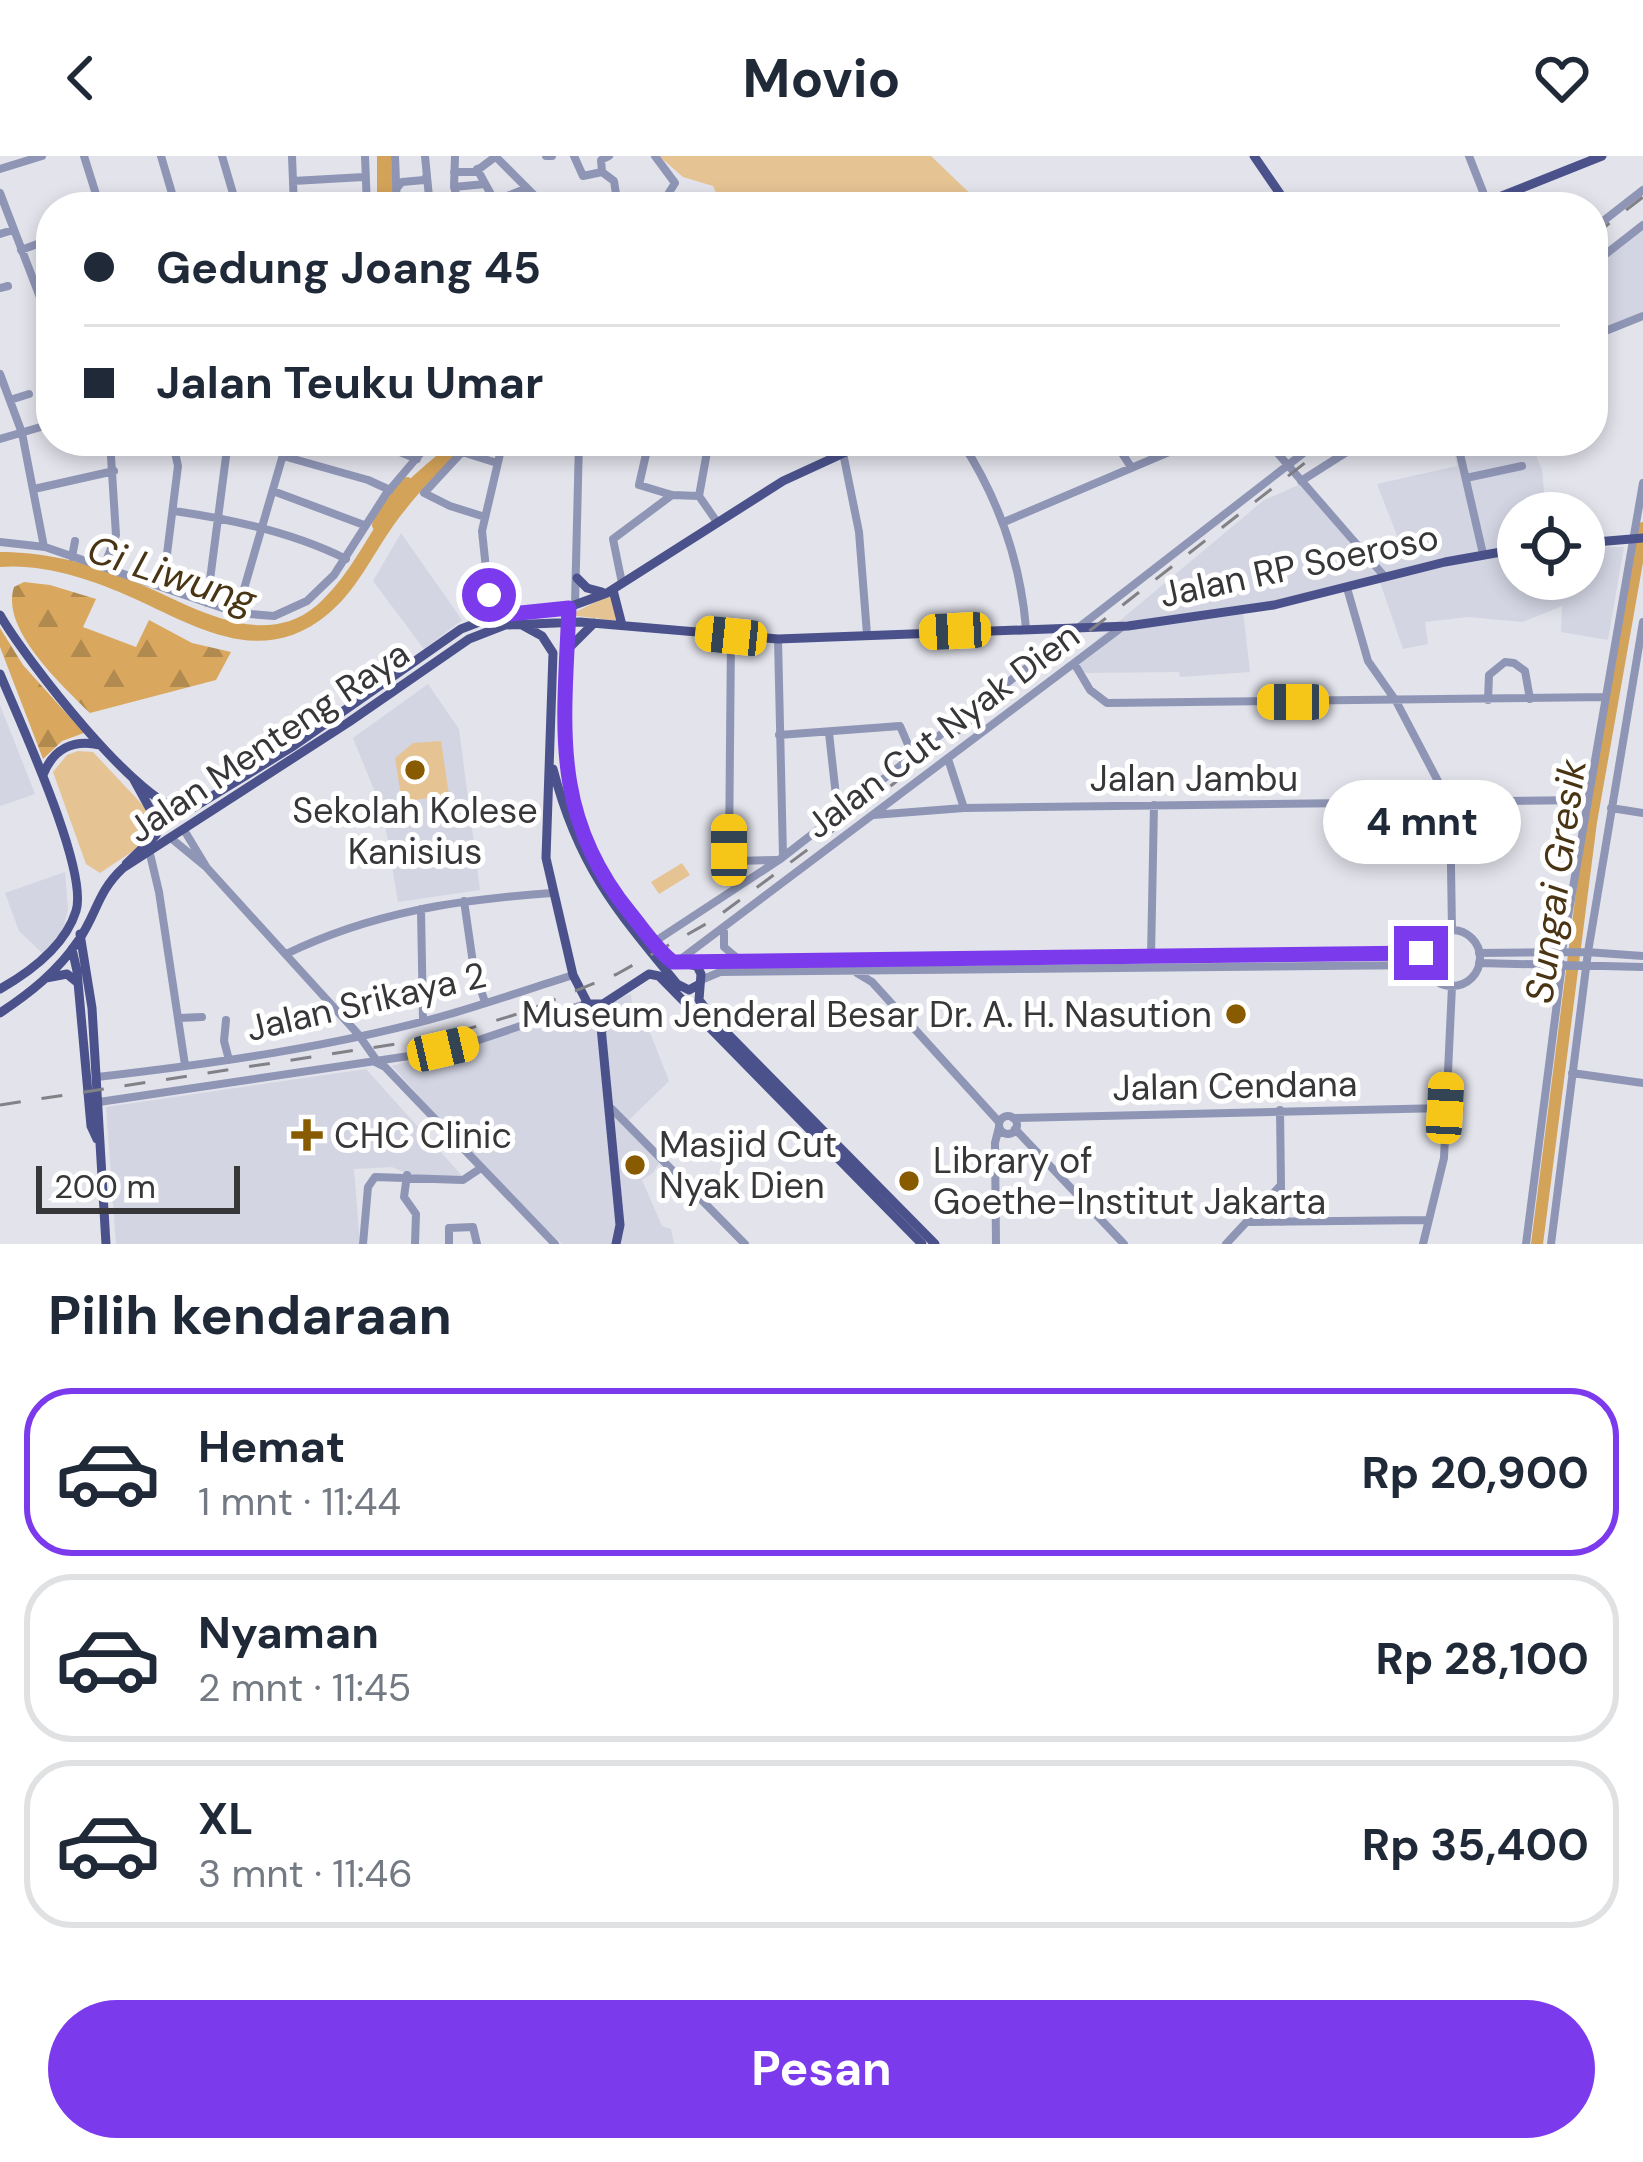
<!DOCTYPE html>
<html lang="id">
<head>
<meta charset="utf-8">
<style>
  :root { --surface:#fff; --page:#f2f2f3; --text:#1f2937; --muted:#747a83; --line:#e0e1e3; --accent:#7c3aed }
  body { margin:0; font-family:"DM Sans",sans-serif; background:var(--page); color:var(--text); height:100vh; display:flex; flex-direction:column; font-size:45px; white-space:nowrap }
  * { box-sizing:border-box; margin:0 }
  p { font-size:39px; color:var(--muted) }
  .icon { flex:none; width:66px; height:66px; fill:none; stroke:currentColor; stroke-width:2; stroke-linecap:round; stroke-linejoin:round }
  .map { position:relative; height:1088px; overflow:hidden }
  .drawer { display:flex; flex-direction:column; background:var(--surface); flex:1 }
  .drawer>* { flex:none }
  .hud { position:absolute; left:36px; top:36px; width:1572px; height:264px; border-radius:48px; box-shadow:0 6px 18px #0003; display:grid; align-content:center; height:264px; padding:0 48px; background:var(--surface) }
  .buttons { position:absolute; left:1497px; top:336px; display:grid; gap:24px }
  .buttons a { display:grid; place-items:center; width:108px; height:108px; border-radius:50%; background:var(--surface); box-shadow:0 6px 18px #0003; font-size:60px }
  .scale { position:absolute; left:36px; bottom:30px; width:204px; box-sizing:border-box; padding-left:12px; border:6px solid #37373a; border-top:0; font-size:33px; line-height:42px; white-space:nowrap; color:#37373a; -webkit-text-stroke:9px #fff; paint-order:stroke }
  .end { position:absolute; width:54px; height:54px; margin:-27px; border:15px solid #7c3aed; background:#fff; box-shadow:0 0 0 6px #fff }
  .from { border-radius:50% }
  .bubble { position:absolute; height:84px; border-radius:42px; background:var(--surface); box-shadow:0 6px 18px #0003; font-size:39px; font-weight:700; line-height:84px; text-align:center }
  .car { position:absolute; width:36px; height:72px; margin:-36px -18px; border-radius:15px; box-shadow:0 0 9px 3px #0007; background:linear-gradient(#f5c518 24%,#345 0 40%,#f5c518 0 76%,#345 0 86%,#f5c518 0) }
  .hud b { display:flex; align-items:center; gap:42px; height:114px; font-size:45px }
  .hud b+b { border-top:3px solid var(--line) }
  .hud i { width:30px; height:30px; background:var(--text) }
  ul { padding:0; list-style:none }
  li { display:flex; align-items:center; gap:36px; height:168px; margin:0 24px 18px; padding:0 24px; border:6px solid var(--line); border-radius:48px }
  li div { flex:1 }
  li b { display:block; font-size:45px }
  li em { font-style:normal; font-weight:700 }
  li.on { border-color:var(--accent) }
  li>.icon { width:108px; height:108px; stroke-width:1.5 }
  h2 { padding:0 48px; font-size:54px; line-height:144px }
  .button { display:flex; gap:24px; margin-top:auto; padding:24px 48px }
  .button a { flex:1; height:138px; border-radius:72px; background:var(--accent); color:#fff; font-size:48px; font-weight:700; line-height:138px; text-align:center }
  header { display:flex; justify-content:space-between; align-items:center; height:156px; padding:0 48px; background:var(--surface); font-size:54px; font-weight:700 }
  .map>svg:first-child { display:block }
</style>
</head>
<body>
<header><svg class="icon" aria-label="back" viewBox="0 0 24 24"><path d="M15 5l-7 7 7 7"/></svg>Movio<svg class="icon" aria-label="heart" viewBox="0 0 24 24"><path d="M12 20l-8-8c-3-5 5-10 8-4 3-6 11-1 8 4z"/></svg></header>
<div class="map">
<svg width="1643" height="1088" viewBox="0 0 1643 1088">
  <defs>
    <pattern id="forest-firs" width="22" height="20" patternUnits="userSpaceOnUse" patternTransform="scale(3)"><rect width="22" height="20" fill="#d9a85e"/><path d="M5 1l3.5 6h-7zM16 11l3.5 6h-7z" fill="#b18a4f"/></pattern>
  </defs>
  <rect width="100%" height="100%" fill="#e2e3eb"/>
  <path fill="#d3d5e3" d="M1643 65V163L1593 182V103Z
    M1452 285H1530L1542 314 1546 357H1518V423H1584V391H1624L1608 484 1561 476 1562 450 1523 466 1468 461 1425 466 1428 488 1403 493 1380 426 1243 455 1250 516 1180 521 1179 516 1088 517 1062 513 1264 344 1303 327 1367 409 1403 395 1377 328 1457 310Z
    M401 377 462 464 424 493 373 425Z
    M428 528 459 573 480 734 398 746 383 656 353 582Z
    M0 549 35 638 0 650Z
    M1413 652 1437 653V686H1416L1413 682Z
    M65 716 68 753 63 773 43 798 19 775 5 737Z
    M631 838 632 849 651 879 669 925 628 965 661 1003 653 1017 642 1024 662 1070 671 1073 674 1088H562L492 1021 392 910Z
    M366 913 464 1022 420 1023 392 1011 354 1013 360 1088H116L106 951Z"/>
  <path fill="#e6c393" d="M659 0H931L984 51H722L713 30 683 21Z
    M611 438 617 465 570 459Z
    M441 585 449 639 402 646 395 602 413 587Z
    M78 595 93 596 152 659 156 672 148 685 100 717 86 708 53 616 67 599Z
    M682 707 690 719 659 738 651 726Z"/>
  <path fill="url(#forest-firs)" d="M24 426 50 429 96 443 83 471 136 491 149 464 192 487 231 496 216 524 90 557C62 529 0 473 14 431Z
    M0 472 23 509 84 577 62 585 43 603 0 491Z"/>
  <path fill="#d4a35a" d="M377 0H391L394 51H377Z
    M448 285H464L460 295C436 318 413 342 393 370 372 400 356 435 328 458 262 513 197 471 133 442 94 424 43 407 0 411V396C42 396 87 406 126 422 183 444 258 498 316 450 351 420 369 375 397 338 410 320 428 308 444 293Z"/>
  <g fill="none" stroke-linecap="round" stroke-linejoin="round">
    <path stroke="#d4a35a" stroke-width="12" d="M378 369 394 339 407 327
      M1537 1088 1591 666 1643 372"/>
    <path stroke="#8f95b5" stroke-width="8" d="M84 0 100 51
      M161 0 176 51
      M222 0 237 51
      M292 0 294 51
      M365 0 367 51
      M395 0 397 51
      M425 0 430 51
      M455 0 454 31 460 51
      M495 0 546 51
      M546 0H552
      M574 0 583 20 602 16 614 25 618 51
      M655 0 675 27 660 51
      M1469 0 1487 46
      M0 13 42 0
      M477 13 498 51
      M454 16H475L495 1
      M602 16 601 4 609 0
      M293 25 364 21
      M454 31 485 28
      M396 33 402 26 424 24 426 21
      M0 37 51 170
      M495 45 527 32
      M557 51 571 42
      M1593 73 1643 34
      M0 78 13 74
      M21 94 51 83
      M1593 108 1643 69
      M0 132 8 130
      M1593 180 1643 160
      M51 196 47 207 51 215
      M0 218 22 277 44 391
      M10 244 29 238
      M0 283 51 268
      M373 285 417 303
      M466 285 462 296 424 337 450 350 485 361
      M482 285 502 291
      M649 285 639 329 672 339 699 340
      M709 285 699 340 717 366
      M961 285C999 343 1020 403 1026 472
      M1114 285 1131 311
      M1267 285 1385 421
      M1457 285 1483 398
      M462 296 497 307
      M843 297 859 376 867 478
      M283 300 368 324 390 334
      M1466 322 1522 310
      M1301 325 1364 285
      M34 333 114 315
      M273 335 364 369
      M174 355C231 363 294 377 346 403
      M1004 366 1195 285
      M0 386 45 391 237 457 274 460 307 445 334 419 386 338 431 285
      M72 401 75 385
      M104 411 116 379 110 285
      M622 427 613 383 672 339
      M163 430 178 310 174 292
      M1347 432 1368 505 1396 545 1450 648 1452 774
      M207 447 228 285
      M575 448 579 285
      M237 457 287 285
      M491 460 482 375 503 285
      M731 480 729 699 735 705 777 704
      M778 483 783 700
      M1074 507 1090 534 1107 547 1606 541
      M1488 544 1489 519 1505 506 1514 507 1525 515 1530 543
      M829 577 838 658
      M779 579 900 570 913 600
      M948 603 964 652
      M1611 652 1643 657
      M873 659 964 652 1587 644
      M184 674 207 712 358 878 377 905
      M172 683 206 711
      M150 698 159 736 185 909
      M464 745 474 814 485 846
      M421 753 423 864
      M1424 802a28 28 0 1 1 56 0a28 28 0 1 1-56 0Z
      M724 776V791L737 802
      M654 786 779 704 1319 285
      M1562 795 1643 327
      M1479 797 1586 796 1643 800
      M286 798C373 756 456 744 552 737
      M1151 801 1154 649
      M677 806 1122 471
      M694 807 1425 797
      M1479 807 1643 811
      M857 817 872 826 999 966
      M701 824 720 816 1426 809
      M179 862 202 861
      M226 864 224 885 229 904
      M375 906 385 911 555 1088
      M1572 917 1643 927
      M97 921C211 908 340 890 450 858 491 846 532 832 573 819
      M99 946 416 899 470 887 585 848
      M612 953 745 1088
      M999 969a9 9 0 1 1 18 0a9 9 0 1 1-18 0Z
      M1013 962 1445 952
      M1015 973 1124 1088
      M407 1019 404 1041 416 1058 415 1088
      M1281 1031 1282 1066
      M1250 1066 1428 1064
      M363 1088 368 1031 375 1021 463 1024 481 1012
      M449 1088V1072L473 1071 477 1088
      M996 1088 995 987 999 971
      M1226 1088 1281 1029 1280 954
      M1423 1088 1444 1002 1452 830
      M1526 1088 1562 808
      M1551 1088 1588 796 1643 466"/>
    <path stroke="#4b528b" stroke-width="9" d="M1254 0 1289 51
      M1474 51 1602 0
      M1584 387 1643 382
      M577 422 587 432 602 436
      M613 434 622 469
      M0 459C24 501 143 656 188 655L292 591 461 473 503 457 569 451 607 437 783 325 870 285
      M568 463 566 613 580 675 598 712 664 799 673 805 697 810 701 818 699 844 717 867 935 1088
      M522 469 542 480 553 497 546 702 573 819 602 875
      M568 493 594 467
      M0 518C19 564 89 714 76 755 65 790 30 816 0 833
      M553 613C578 709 615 753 677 828L689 834 698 829
      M43 619C53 593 73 583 100 589
      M126 708 156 679 160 671 133 622
      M80 778 92 852 106 1088
      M72 793 77 815 91 970 97 983
      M46 822 67 818 78 827
      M585 848H603L649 818 659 820 922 1088
      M0 857C30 837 58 815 78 785 97 758 97 736 123 712L349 566 469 483 505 469 580 466 778 483 1128 470 1274 449 1445 406 1518 393
      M601 871 620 1069 616 1088"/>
    <path stroke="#818186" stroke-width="3" stroke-dasharray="21 21" stroke-linecap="butt" d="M1593 80 1643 41
      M0 949 441 881 524 856 617 818 713 764 838 671 1333 285"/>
  </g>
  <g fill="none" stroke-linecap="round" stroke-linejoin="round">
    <path stroke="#7c3aed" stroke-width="15" d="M489 439 491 460 569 452C564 570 550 659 630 757 644 774 656 793 673 806L1421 797"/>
  </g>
  <g fill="#895b00" stroke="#fff" stroke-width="4.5">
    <circle cx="415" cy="614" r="12"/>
    <circle cx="1236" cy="858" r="12"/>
    <path d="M301 961h12v12h12v12h-12v12h-12v-12h-12v-12h12z"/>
    <circle cx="635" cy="1009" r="12"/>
    <circle cx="909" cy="1025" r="12"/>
  </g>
  <g text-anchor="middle" stroke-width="10" stroke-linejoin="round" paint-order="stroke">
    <g font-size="36" fill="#37373a" stroke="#fff">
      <text transform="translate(1299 409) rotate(-12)" y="13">Jalan RP Soeroso</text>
      <text transform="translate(942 574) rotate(-37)" y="13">Jalan Cut Nyak Dien</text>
      <text transform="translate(268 585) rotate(-34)" y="13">Jalan Menteng Raya</text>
      <text x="1194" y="635">Jalan Jambu</text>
      <text transform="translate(366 845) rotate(-13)" y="13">Jalan Srikaya 2</text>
      <text transform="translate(1235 929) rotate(-1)" y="13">Jalan Cendana</text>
    </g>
    <g font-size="36" fill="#37373a" stroke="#fff" text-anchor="start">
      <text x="415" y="667" text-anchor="middle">Sekolah Kolese<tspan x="415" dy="41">Kanisius</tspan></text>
      <text x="1212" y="871" text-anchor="end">Museum Jenderal Besar Dr. A. H. Nasution</text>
      <text x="334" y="992">CHC Clinic</text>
      <text x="659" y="1001">Masjid Cut<tspan x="659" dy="41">Nyak Dien</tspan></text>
      <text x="933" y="1017">Library of<tspan x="933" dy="41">Goethe-Institut Jakarta</tspan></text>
    </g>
    <g font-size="39" font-style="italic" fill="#493414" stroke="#fff">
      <text transform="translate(172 418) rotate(18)" y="14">Ci Liwung</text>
      <text transform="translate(1555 725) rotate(-82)" y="14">Sungai Gresik</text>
    </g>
  </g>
</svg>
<div class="buttons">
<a><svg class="icon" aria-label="locate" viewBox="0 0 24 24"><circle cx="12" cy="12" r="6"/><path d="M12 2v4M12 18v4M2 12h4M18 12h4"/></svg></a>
</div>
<div class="scale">200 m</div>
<i class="end from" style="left:489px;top:439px"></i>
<i class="end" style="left:1421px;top:797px"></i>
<div class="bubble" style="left:1323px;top:624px;width:198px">4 mnt</div>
<i class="car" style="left:955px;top:475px;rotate:267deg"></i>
<i class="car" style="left:731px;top:480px;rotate:276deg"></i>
<i class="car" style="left:1293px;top:546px;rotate:270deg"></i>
<i class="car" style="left:729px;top:694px;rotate:0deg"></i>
<i class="car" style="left:443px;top:893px;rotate:77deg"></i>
<i class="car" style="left:1445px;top:952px;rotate:3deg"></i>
<div class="hud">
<b><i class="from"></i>Gedung Joang 45</b>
<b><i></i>Jalan Teuku Umar</b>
</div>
</div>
<section class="drawer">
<h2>Pilih kendaraan</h2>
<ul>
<li class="on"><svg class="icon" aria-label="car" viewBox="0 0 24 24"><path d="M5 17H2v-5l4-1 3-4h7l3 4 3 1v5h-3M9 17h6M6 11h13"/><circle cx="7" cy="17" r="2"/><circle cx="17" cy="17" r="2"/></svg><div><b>Hemat</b><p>1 mnt · 11:44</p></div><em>Rp 20,900</em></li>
<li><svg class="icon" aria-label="car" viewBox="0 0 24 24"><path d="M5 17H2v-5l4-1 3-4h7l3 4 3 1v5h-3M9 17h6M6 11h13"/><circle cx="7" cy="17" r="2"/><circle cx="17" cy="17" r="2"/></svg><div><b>Nyaman</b><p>2 mnt · 11:45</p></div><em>Rp 28,100</em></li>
<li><svg class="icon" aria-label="car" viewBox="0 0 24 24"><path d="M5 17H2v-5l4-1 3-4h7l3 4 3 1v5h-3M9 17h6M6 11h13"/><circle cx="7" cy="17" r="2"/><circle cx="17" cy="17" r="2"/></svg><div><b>XL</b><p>3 mnt · 11:46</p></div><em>Rp 35,400</em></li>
</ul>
<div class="button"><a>Pesan</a></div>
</section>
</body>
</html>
